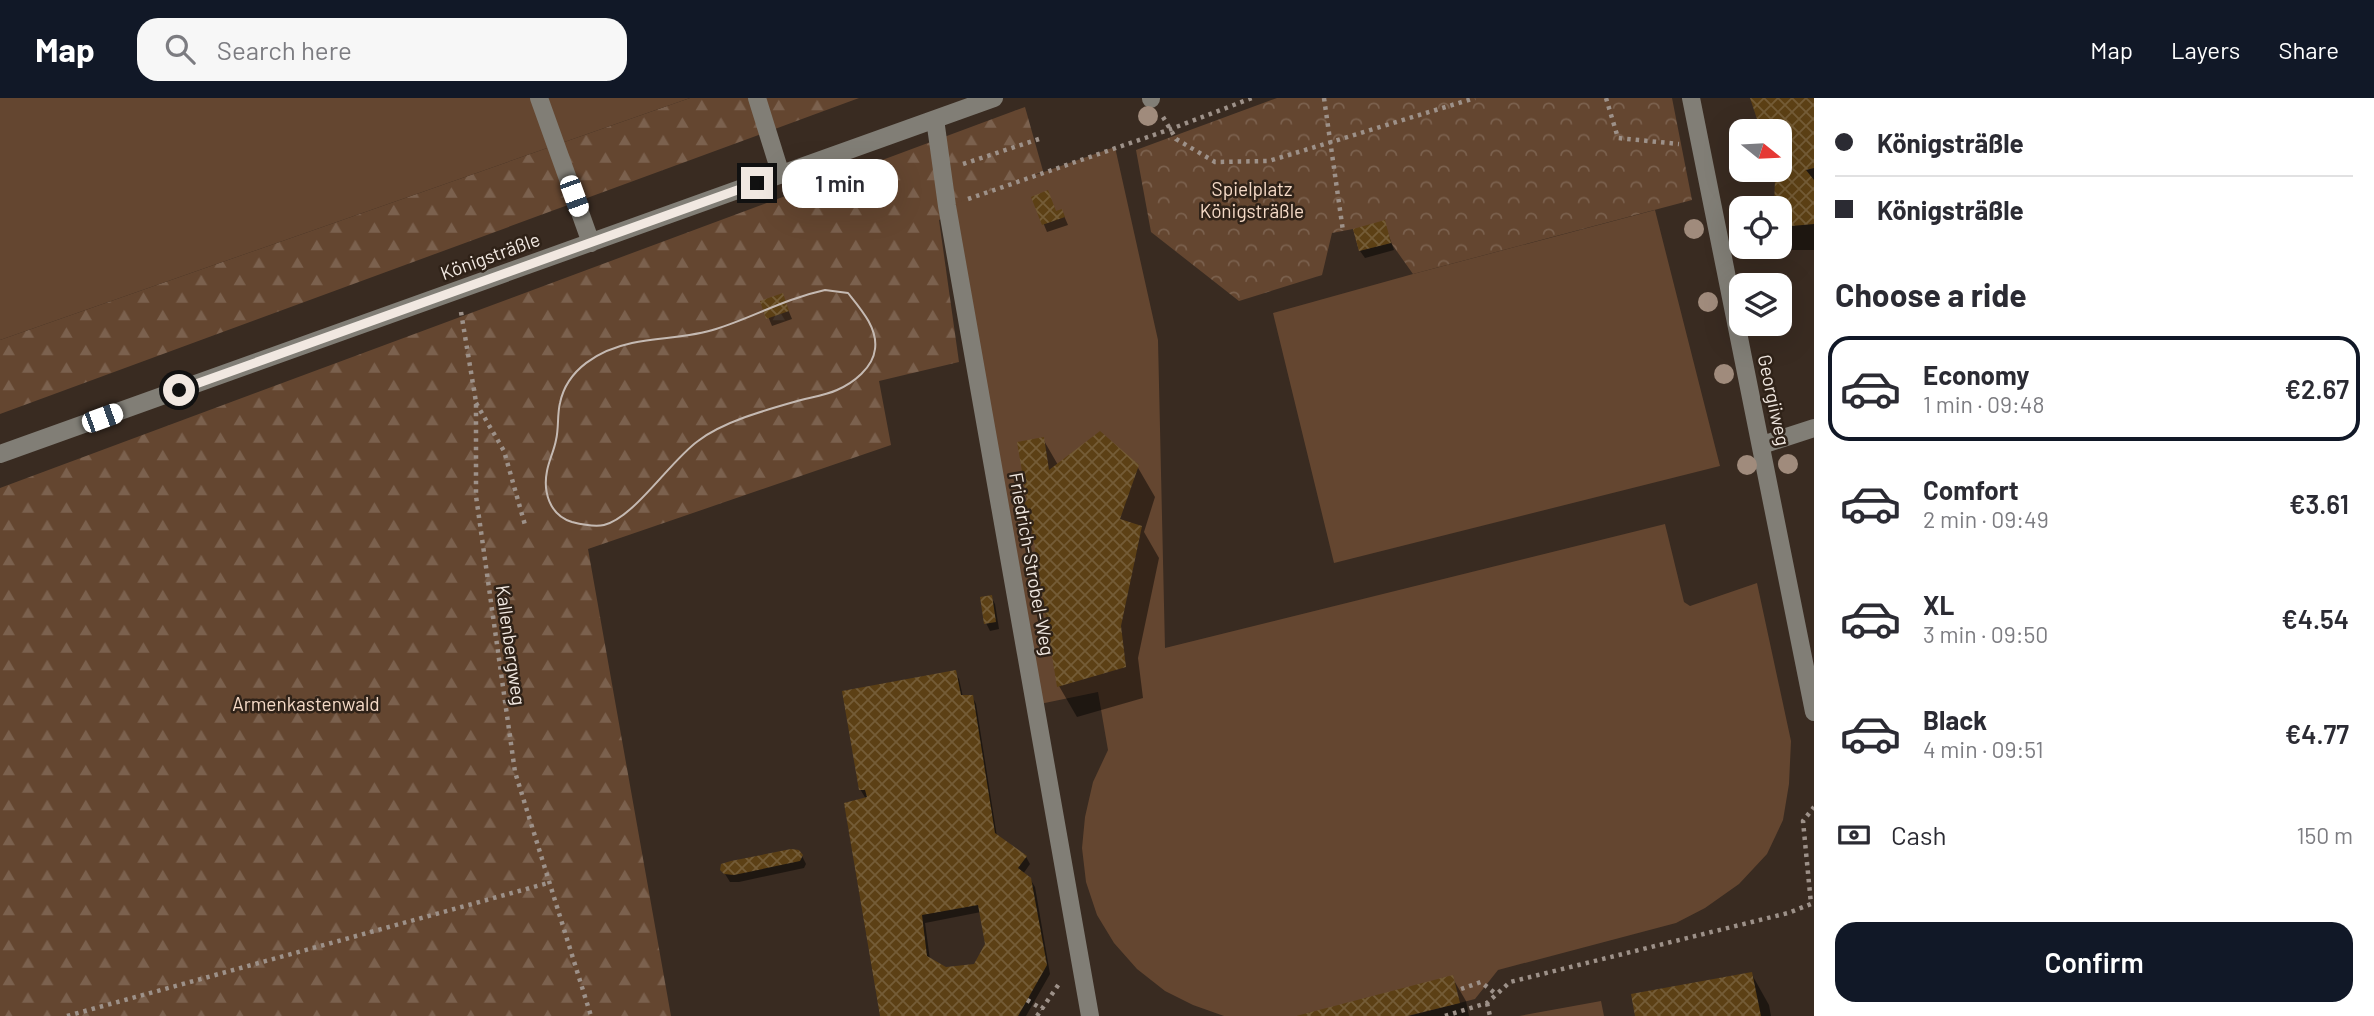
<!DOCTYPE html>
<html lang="en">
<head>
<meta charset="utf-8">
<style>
  :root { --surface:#fff; --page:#f7f7f7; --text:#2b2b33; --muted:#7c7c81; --line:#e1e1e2; --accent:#111827 }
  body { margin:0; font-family:Barlow,sans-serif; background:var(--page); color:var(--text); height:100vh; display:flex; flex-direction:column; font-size:26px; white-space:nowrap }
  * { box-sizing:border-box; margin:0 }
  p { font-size:23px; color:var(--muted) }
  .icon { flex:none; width:38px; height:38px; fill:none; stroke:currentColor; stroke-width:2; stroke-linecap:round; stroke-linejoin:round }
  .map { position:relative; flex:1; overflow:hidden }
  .drawer { display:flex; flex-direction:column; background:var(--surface); width:560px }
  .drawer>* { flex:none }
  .top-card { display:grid; align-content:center; height:154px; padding:0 21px; background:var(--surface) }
  .needle { width:46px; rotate:108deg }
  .fabs { position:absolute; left:1729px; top:21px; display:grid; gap:14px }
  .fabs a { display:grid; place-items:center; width:63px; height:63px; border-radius:14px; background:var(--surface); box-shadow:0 7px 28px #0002; font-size:35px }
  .end { position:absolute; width:32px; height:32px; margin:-16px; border:9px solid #f1e8e1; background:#111; box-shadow:0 0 0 4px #111 }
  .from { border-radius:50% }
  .bubble { position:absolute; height:49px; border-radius:21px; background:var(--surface); box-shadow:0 7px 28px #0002; font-size:23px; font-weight:600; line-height:49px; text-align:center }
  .car { position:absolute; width:21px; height:42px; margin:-21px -10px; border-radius:9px; box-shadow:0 0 5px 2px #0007; background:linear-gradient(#fff 24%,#345 0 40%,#fff 0 76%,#345 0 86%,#fff 0) }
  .top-card b { display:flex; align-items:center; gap:24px; height:66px; font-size:26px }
  .top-card b+b { border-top:2px solid var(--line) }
  .top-card i { width:18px; height:18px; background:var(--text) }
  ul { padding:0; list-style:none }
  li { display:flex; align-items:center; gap:21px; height:105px; margin:0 14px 10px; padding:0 7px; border:4px solid transparent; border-radius:21px }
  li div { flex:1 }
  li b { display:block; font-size:26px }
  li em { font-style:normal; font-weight:600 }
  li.selected { border-color:var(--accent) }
  li>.icon { width:63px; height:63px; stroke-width:1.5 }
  h2 { padding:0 21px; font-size:32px; line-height:84px }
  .pay { display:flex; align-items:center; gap:18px; height:77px; padding:0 21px; font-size:26px }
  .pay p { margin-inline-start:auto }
  .button { display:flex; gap:14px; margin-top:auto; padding:14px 21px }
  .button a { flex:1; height:80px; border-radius:21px; background:var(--accent); color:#fff; font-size:28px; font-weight:600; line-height:80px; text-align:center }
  header { display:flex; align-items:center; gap:42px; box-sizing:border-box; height:98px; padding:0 35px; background:var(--accent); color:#fff }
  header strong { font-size:33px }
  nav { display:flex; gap:38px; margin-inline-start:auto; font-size:24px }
  .search { width:490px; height:63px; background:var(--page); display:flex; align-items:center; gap:18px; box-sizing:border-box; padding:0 24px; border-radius:21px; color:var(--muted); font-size:26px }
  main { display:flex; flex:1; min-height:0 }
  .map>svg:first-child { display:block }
</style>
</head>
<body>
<header>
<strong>Map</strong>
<div class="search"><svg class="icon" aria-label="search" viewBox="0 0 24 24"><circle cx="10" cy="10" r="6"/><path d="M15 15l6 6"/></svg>Search here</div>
<nav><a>Map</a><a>Layers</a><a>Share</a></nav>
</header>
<main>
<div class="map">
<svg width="1814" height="918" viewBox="0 0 1814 918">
  <defs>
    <pattern id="forest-firs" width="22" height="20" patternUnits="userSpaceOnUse" patternTransform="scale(1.75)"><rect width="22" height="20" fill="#644630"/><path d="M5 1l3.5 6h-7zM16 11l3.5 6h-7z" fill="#7b614e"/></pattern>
    <pattern id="park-crowns" width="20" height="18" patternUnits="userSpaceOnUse" patternTransform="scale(1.75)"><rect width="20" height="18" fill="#644630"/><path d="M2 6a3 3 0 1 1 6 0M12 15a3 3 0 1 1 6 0" fill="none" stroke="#7b614e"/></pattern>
    <pattern id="building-cross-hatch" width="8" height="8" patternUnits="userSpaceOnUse" patternTransform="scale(1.75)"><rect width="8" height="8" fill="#5c4015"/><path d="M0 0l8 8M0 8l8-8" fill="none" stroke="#745c37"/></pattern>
  </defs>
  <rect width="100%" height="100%" fill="#392b21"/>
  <path fill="url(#forest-firs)" d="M690 0H859L0 316V242Z
    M1025 9 1043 73 939 122 959 264 879 283 891 347 588 451 671 918H0V390Z"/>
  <path fill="url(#park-crowns)" d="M1277 0H1672L1692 102 1413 176 1391 145 1359 153 1353 131 1332 135 1322 177 1239 203 1151 134 1136 52Z"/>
  <path fill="#644630" d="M0 0H690L0 242Z
    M1115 49 1158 242 1165 550 1665 426 1684 504 1690 508 1757 485 1791 643 1789 686 1783 722 1767 756 1739 786 1705 810 1676 825 1498 872 1475 901 1409 918H1224L1193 907 1165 893 1137 871 1114 845 1097 817 1086 784 1082 750 1085 719 1093 684 1108 652 1098 594 1035 607 947 108Z
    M1655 112 1720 368 1334 465 1273 215 1413 176Z
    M1601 903 1604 918H1519Z"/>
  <path fill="#0007" fill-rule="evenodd" d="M1752 0H1814V152H1790L1780 135V110H1776L1777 82 1774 72H1780V33H1763Z
    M1033 100 1056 115 1062 113 1068 127 1047 134Z
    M1384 124 1394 152 1365 160 1360 153Z
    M782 197 792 221 772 228 762 204Z
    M1043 341 1058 367 1137 368 1155 399 1144 434 1159 460 1138 560 1143 600 1077 619 1059 588 1035 439 1021 415 1029 404Z
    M991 499 995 506 999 531 990 533 986 525Z
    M955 574 959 581 963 599 972 598 976 606 997 739 1026 759 1030 766 1023 776 1030 781 1035 789 1050 876 1026 918H882L866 701 860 691ZM981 814 987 846 975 868 945 871 930 862 925 825Z
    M802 758 806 766 804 770 739 784H730L722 771Z
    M1751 875 1769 907 1771 918H1636Z
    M1452 879 1466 903 1469 918H1300Z"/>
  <path fill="url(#building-cross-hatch)" fill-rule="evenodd" d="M1750 0H1814V70L1806 72 1814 82V126L1780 129V110H1774L1775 82 1772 72H1780V33H1761Z
    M1048 92 1056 113 1062 111 1065 119 1042 127 1031 99Z
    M1385 122 1391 145 1359 153 1353 131Z
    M783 195 789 213 766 221 760 203Z
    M1100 333 1139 367 1120 421 1142 428 1121 528 1126 569 1057 589 1029 413 1019 415 1017 404 1027 403 1017 344 1044 339 1049 372Z
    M992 497 996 524 984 526 980 499Z
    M956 572 961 597H973L995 735 1027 758 1018 770 1031 780 1047 867 1018 918H880L844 705 867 699 865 692H859L842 593ZM978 807 985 846 974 866 946 869 927 858 922 817Z
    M791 751 799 752 803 757 800 763 734 777 724 776 720 772 721 766 731 763Z
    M1752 874 1761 918H1635L1631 896Z
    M1453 877 1460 905 1407 918H1296Z"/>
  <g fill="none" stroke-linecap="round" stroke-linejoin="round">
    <path stroke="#9d9189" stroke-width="4.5" stroke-dasharray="3.5 5" stroke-linecap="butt" d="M1324 0 1343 133
      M1606 0 1618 40 1679 46
      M1163 19 1176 41 1215 64 1269 63 1475 0
      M963 66 1042 40
      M968 101 1171 31 1252 0
      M461 214 476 304V398L515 674 591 918
      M476 305 504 353 525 427
      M1461 891 1481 884 1496 896
      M1027 902 1042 911
      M1487 905 1490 918
      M67 918 548 785
      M1037 918 1061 883
      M1445 918 1487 905 1510 884 1788 815 1811 806 1803 723 1814 709"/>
    <path stroke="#817e76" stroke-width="18" d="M539 0 591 145
      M757 0 781 77
      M1151 0V1
      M1691 0 1814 614
      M935 21 947 108 1090 918
      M1762 347 1814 330
      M0 356 994 0"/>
    <path stroke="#c5bab3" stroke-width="2" d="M825 192 848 195C860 210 878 230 875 251 873 270 853 285 837 292 826 297 813 299 801 302 769 311 724 323 698 343 670 363 635 419 604 427 596 429 580 426 572 424 549 417 543 393 547 373 549 362 554 353 556 342 559 330 557 317 560 305 567 271 599 252 632 245 660 239 689 240 716 231 754 219 784 201 825 192Z"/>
  </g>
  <g fill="#a08b7c">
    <circle cx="1148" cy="18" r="10"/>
    <circle cx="1694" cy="131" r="10"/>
    <circle cx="1708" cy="204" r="10"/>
    <circle cx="1724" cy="276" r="10"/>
    <circle cx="1788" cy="366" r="10"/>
    <circle cx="1747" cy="367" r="10"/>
  </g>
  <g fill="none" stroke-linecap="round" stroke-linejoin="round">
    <path stroke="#f1e8e1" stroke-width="9" d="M179 292 757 85"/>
  </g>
  <g text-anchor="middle" stroke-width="5" stroke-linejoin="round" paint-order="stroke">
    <g font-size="19" fill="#f5dac7" stroke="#2f2218">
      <text x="1252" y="98">Spielplatz<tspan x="1252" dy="22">Königsträßle</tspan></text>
      <text x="306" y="613">Armenkastenwald</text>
    </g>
    <g font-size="19" fill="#f1e8e1" stroke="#2f2218">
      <text transform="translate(490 158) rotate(-20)" y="7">Königsträßle</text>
      <text transform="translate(1774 302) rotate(78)" y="7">Georgiiweg</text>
      <text transform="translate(1032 466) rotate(80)" y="7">Friedrich-Strobel-Weg</text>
      <text transform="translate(511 547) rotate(82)" y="7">Kallenbergweg</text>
    </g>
  </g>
</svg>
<div class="fabs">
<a><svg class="needle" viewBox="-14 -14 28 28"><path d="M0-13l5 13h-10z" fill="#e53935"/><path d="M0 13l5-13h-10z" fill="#7c7c81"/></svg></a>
<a><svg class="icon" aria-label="locate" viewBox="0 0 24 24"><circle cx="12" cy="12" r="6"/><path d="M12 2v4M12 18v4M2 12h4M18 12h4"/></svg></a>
<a><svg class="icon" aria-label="layers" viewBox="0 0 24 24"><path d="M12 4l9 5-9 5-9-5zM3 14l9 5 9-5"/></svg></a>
</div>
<i class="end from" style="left:179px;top:292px"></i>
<i class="end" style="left:757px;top:85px"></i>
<div class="bubble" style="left:782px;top:61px;width:116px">1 min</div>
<i class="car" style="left:574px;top:98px;rotate:160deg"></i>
<i class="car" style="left:102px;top:320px;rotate:70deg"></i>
</div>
<section class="drawer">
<div class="top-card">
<b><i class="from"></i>Königsträßle</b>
<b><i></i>Königsträßle</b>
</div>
<h2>Choose a ride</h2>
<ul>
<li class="selected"><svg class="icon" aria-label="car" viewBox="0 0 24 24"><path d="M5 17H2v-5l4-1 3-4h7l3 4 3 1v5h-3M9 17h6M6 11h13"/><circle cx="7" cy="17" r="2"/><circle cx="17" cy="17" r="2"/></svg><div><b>Economy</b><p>1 min · 09:48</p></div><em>€2.67</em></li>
<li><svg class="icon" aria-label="car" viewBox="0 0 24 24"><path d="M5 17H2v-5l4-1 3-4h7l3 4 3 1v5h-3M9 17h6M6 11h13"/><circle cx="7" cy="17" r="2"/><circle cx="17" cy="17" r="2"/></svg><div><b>Comfort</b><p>2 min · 09:49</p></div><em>€3.61</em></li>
<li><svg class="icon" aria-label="car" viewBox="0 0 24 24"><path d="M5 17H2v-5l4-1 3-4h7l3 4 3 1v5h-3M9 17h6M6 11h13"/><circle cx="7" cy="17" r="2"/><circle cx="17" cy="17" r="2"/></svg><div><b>XL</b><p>3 min · 09:50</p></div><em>€4.54</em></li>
<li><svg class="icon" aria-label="car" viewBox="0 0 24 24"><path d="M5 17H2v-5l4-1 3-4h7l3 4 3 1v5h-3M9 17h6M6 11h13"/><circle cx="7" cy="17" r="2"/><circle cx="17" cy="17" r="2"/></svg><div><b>Black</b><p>4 min · 09:51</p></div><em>€4.77</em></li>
</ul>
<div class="pay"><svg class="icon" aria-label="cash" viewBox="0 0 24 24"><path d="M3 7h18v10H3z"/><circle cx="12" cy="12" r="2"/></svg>Cash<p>150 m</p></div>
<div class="button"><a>Confirm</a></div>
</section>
</main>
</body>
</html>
